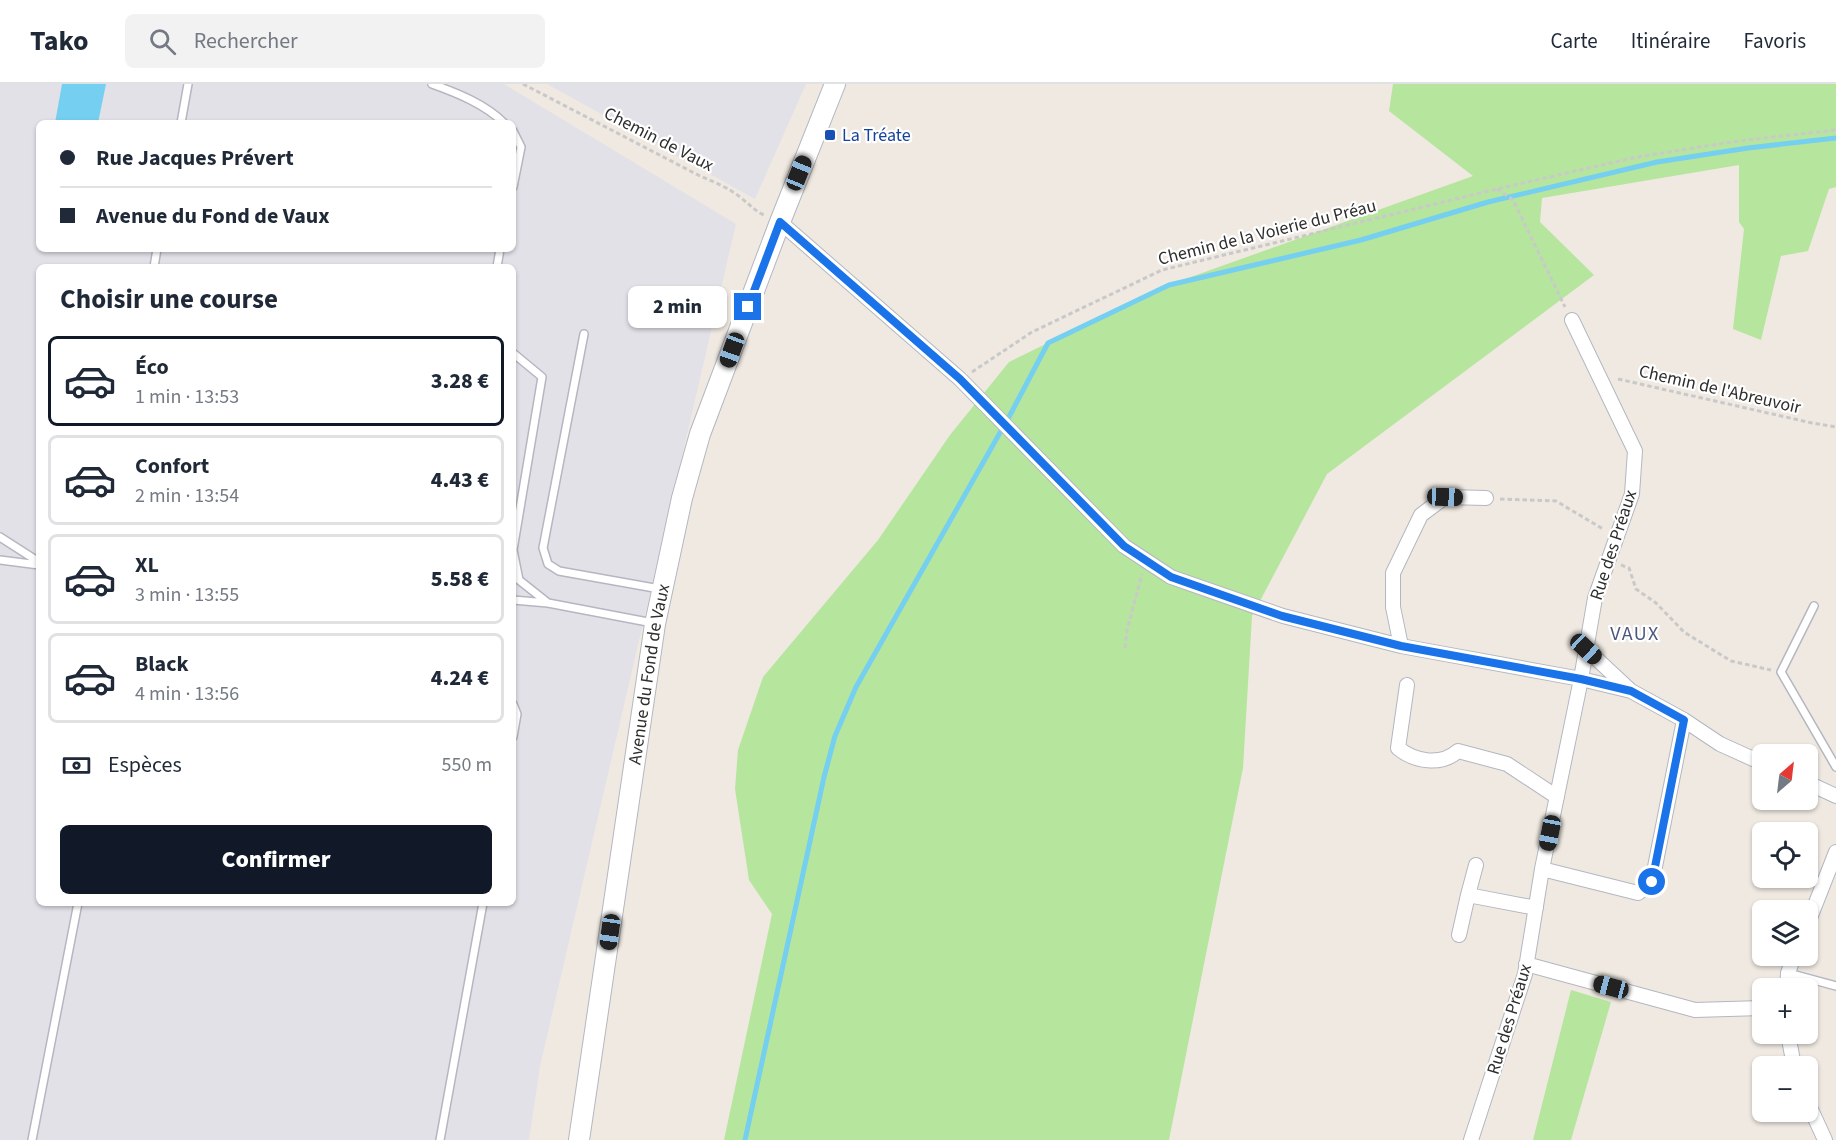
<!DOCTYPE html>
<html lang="fr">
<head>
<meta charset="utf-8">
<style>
  :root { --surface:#fff; --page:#f2f2f3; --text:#1f2937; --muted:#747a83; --line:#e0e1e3; --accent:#111827 }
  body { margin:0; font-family:"Source Sans 3",sans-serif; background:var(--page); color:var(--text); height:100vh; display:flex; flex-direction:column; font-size:22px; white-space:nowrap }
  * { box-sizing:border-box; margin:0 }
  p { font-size:20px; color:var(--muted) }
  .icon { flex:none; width:33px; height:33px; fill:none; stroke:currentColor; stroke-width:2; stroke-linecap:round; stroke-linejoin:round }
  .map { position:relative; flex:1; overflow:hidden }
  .drawer { position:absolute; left:36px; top:180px; width:480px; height:642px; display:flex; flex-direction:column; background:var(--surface); border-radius:9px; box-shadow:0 2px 4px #0004 }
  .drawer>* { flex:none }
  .guide { position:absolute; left:36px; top:36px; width:480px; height:132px; border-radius:9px; box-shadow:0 2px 4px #0004; display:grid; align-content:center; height:132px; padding:0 24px; background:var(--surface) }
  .needle { width:39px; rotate:28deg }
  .tools { position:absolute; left:1752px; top:660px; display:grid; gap:12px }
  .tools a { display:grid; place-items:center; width:66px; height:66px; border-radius:9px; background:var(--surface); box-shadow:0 2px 4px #0004; font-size:30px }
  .end { position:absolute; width:27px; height:27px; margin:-14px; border:8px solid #1a73e8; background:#fff; box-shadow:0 0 0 3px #fff }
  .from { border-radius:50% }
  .bubble { position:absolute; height:42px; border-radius:9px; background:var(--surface); box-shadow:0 2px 4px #0004; font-size:20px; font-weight:800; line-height:42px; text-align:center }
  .car { position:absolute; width:18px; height:36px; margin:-18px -9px; border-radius:8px; box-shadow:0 0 4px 2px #0007; background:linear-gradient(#222 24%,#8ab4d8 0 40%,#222 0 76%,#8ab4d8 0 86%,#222 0) }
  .guide b { display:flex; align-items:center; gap:21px; height:57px; font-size:22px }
  .guide b+b { border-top:2px solid var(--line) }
  .guide i { width:15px; height:15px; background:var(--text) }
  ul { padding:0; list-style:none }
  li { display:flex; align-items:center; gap:18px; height:90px; margin:0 12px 9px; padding:0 12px; border:3px solid var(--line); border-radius:9px }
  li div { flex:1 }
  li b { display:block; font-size:22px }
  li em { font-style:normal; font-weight:800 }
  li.current { border-color:var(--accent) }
  li>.icon { width:54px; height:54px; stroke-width:1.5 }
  h2 { padding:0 24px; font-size:27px; line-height:72px }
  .pay { display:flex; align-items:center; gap:15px; height:66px; padding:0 24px; font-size:22px }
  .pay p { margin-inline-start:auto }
  .action { display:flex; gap:12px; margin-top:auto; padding:12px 24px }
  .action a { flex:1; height:69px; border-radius:9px; background:var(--accent); color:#fff; font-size:24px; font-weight:800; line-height:69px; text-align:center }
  header { display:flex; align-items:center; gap:36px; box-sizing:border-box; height:84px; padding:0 30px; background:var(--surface); border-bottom:2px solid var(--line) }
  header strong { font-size:28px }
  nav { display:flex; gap:33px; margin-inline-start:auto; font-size:21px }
  .search { width:420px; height:54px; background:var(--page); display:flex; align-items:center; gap:15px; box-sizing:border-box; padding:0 21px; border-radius:9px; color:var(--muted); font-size:22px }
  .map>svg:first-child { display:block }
</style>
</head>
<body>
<header>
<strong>Tako</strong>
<div class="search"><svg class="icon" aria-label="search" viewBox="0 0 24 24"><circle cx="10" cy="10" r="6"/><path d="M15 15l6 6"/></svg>Rechercher</div>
<nav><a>Carte</a><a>Itinéraire</a><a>Favoris</a></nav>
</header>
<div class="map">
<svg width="1836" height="1056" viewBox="0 0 1836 1056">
  <rect width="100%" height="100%" fill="#efe9e1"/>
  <path fill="#e3e1e8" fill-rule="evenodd" d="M0 0H504L736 140 540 982 529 1056H0ZM39 39H513V165H39ZM39 183H513V819H39Z
    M547 0H806L755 115Z"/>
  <path fill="#b6e59e" d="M1393 0H1836V103L1829 105 1808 167 1781 172 1761 256 1733 245 1744 145 1739 138V81L1542 114 1540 138 1594 191 1327 390 1252 532 1243 684 1169 1056H724L772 830 749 796 735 705 738 666 763 593 878 456 950 351 1009 278 1163 203 1473 92 1389 27Z
    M1571 906 1611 918 1571 1056H1533Z"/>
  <path fill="#75cff0" d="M62 0H106L98 39H55Z"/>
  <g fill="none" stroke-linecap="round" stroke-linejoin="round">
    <path stroke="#75cff0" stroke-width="5" d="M745 1056 824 693 835 652 856 603 1010 331 1048 259 1169 201 1361 156 1488 118 1657 78 1748 64 1836 54"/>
    <g stroke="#b4b7c1" stroke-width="10">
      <path id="lane" d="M432 0C457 9 485 20 504 39
        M181 39 188 0
        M513 47 521 63 513 103
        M154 183 157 165
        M497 183 500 165
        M584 250 543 464 548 480 559 487 660 505
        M513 269 542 293 513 466 519 496 548 519
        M0 453 39 478
        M0 476 39 481
        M513 516 548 519 653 539
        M1814 522 1781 588 1836 683
        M513 620 517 630 513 653
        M1788 889 1836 902
        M32 1056 78 819
        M440 1056 483 819"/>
    </g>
    <g stroke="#b4b7c1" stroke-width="16">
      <path id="street" d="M780 138 960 295 1124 462 1171 493 1283 532 1401 562 1581 595 1631 607 1684 636 1720 660 1762 679
        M1401 562 1393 523V489L1421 431 1445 413 1486 414
        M1586 565 1630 606
        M1407 601 1398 664C1415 678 1441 682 1458 667L1507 680 1557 713
        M1808 699 1836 712
        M1476 781 1468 811 1536 824
        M1542 785 1638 809 1652 798 1684 636
        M1808 839 1836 768
        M1459 851 1468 811
        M1526 880 1695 926 1762 924
        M1787 904 1788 889 1794 872
        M1788 950 1794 982
        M1808 1019 1825 1056
        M1471 1056 1525 890 1542 785 1581 595 1595 514 1632 410 1635 367 1572 236"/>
    </g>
    <g stroke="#b4b7c1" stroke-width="22">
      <g id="secondary">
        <path id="s1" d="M579 1056 655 540 682 414 700 350 780 138 835 0"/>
      </g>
    </g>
    <path stroke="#c9c9c9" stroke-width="3" stroke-dasharray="4.5 3" stroke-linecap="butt" d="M523 0 700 92C714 98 729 104 740 113 749 120 755 127 764 131
      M1497 105 1513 116 1565 223
      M972 288 1032 248 1162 186 1497 105 1637 73 1738 57 1836 46
      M1618 295 1812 339 1836 343
      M1500 415 1556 417 1603 445
      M1621 481 1629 484 1636 505 1656 519 1684 548 1731 577 1771 586
      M1125 564 1127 546 1142 490"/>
    <use href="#lane" stroke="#fff" stroke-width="7"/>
    <use href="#street" stroke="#fff" stroke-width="14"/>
    <use href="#secondary" stroke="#fff" stroke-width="20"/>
  </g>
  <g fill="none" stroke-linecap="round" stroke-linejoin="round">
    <path stroke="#1a73e8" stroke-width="8" d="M748 223 780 138 960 295 1124 462 1171 493 1282 532 1401 562 1581 595 1631 607 1684 636 1652 798"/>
  </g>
  <rect fill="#1a4fb4" stroke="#fff" stroke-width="2" x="824" y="45" width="12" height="12" rx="3"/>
  <g text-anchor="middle" stroke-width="4.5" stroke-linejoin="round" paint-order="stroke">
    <g font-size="18" fill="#164399" stroke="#fff" text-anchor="start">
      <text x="842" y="57">La Tréate</text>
    </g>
    <g font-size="18" fill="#2e2e2e" stroke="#fff">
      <text transform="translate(659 55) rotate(27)" y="6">Chemin de Vaux</text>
      <text transform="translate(1267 148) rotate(-14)" y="6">Chemin de la Voierie du Préau</text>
      <text transform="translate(1720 305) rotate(13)" y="6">Chemin de l'Abreuvoir</text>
      <text transform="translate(1613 461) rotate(-72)" y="6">Rue des Préaux</text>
      <text dy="6" stroke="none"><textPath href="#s1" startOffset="471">Avenue du Fond de Vaux</textPath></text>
      <text transform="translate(1509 935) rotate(-73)" y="6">Rue des Préaux</text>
    </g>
    <g font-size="20" letter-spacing="1.5" fill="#4d5680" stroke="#fff">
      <text x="1635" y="556">VAUX</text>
    </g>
  </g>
</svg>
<div class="tools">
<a><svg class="needle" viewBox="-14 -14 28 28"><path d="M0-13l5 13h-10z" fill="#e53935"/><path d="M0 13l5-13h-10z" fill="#747a83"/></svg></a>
<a><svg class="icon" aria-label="locate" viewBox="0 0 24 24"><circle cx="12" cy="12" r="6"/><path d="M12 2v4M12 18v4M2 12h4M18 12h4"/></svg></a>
<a><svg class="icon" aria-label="layers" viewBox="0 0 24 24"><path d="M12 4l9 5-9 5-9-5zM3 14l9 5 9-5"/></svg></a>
<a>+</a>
<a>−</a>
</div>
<i class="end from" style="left:1652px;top:798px"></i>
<i class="end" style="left:748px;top:223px"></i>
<div class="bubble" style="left:628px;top:202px;width:99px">2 min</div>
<i class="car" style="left:799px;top:89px;rotate:22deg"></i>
<i class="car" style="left:732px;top:266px;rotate:200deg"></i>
<i class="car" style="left:1445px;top:413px;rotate:92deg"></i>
<i class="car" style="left:1586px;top:565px;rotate:133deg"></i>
<i class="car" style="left:1550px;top:749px;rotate:191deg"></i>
<i class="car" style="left:610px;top:848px;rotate:188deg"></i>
<i class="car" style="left:1611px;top:903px;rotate:285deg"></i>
<div class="guide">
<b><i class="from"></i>Rue Jacques Prévert</b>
<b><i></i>Avenue du Fond de Vaux</b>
</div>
<section class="drawer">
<h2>Choisir une course</h2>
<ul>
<li class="current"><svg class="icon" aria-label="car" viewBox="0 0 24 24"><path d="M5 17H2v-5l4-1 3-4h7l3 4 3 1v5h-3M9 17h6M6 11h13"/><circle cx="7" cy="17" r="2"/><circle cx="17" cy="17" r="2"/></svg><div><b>Éco</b><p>1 min · 13:53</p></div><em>3.28 €</em></li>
<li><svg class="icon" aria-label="car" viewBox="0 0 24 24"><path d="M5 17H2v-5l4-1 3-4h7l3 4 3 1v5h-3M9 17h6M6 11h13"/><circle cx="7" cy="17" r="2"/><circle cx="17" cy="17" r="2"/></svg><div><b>Confort</b><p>2 min · 13:54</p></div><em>4.43 €</em></li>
<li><svg class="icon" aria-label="car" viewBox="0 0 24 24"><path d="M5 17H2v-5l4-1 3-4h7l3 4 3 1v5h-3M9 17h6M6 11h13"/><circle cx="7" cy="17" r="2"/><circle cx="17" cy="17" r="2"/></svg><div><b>XL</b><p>3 min · 13:55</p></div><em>5.58 €</em></li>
<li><svg class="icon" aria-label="car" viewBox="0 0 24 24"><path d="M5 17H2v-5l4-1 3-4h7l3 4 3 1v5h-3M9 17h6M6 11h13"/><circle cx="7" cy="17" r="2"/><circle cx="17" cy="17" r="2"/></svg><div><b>Black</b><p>4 min · 13:56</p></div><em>4.24 €</em></li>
</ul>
<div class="pay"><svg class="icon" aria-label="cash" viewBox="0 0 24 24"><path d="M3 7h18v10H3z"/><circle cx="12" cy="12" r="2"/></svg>Espèces<p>550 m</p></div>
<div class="action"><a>Confirmer</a></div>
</section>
</div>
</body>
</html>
